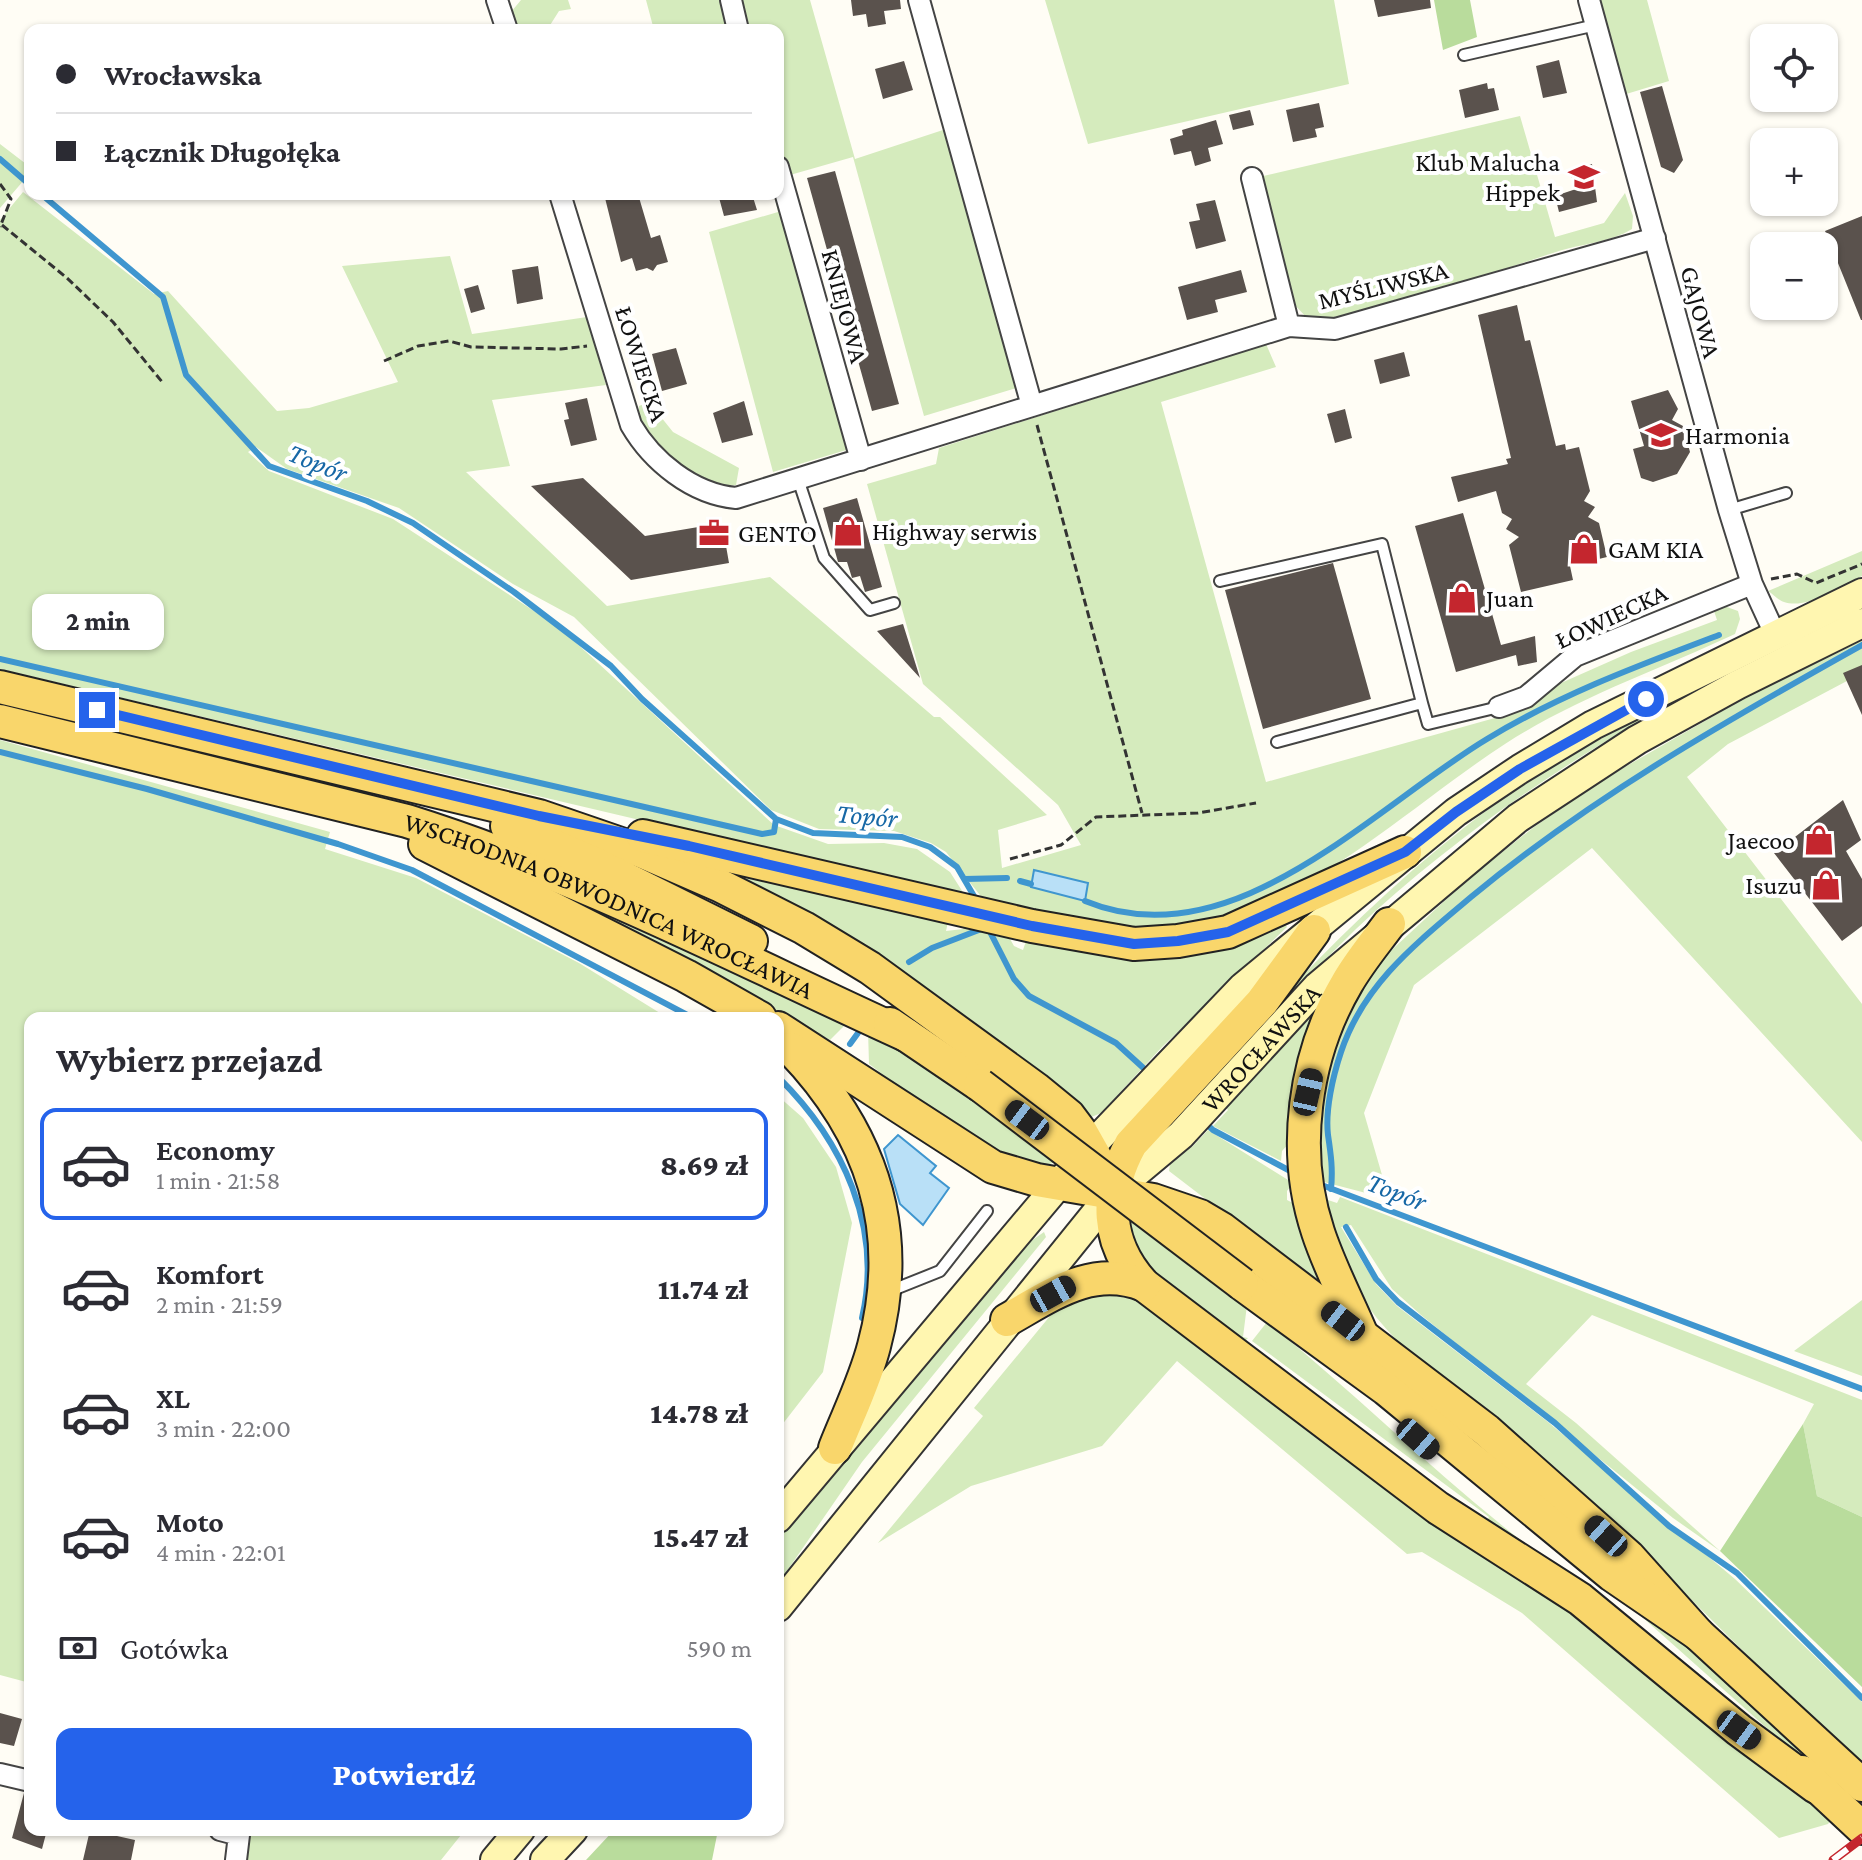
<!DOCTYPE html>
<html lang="pl">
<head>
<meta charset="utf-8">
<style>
  :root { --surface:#fff; --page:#f7f7f7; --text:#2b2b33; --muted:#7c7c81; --line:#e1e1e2; --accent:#2563eb }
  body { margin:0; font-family:"Crimson Pro",serif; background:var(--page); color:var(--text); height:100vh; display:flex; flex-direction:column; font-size:30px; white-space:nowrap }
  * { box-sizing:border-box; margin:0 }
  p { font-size:26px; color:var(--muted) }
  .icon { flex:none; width:44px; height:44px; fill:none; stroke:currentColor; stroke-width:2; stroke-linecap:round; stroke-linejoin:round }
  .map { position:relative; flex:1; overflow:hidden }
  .drawer { position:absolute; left:24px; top:1012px; width:760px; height:824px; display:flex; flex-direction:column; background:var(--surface); border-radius:16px; box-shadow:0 2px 6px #0004 }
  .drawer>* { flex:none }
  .guide { position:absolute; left:24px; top:24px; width:760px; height:176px; border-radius:16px; box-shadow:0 2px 6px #0004; display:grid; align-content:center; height:176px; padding:0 32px; background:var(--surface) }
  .controls { position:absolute; left:1750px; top:24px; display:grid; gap:16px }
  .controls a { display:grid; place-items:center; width:88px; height:88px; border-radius:16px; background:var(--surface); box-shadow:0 2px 6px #0004; font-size:40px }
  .end { position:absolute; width:36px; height:36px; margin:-18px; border:10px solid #2563eb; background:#fff; box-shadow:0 0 0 4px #fff }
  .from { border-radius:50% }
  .bubble { position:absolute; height:56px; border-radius:16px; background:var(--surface); box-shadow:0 2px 6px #0004; font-size:26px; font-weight:800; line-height:56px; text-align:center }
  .car { position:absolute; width:24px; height:48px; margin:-24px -12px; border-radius:10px; box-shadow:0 0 6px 2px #0007; background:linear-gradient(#222 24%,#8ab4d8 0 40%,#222 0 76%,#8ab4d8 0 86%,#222 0) }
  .guide b { display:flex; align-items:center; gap:28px; height:76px; font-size:30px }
  .guide b+b { border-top:2px solid var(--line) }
  .guide i { width:20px; height:20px; background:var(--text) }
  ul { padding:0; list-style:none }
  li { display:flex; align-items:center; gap:24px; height:112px; margin:0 16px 12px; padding:0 16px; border:4px solid transparent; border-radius:16px }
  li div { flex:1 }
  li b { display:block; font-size:30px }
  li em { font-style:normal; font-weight:800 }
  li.active { border-color:var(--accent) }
  li>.icon { width:72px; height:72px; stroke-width:1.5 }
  h2 { padding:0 32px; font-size:36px; line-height:96px }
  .pay { display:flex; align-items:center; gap:20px; height:88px; padding:0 32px; font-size:30px }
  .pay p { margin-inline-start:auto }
  .cta { display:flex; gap:16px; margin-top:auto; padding:16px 32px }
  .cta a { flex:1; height:92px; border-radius:16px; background:var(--accent); color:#fff; font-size:32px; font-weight:800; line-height:92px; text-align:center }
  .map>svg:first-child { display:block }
</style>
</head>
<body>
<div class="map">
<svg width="1862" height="1860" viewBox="0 0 1862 1860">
  <rect width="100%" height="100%" fill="#fffdf5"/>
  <path fill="#d5ebbd" d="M521 0H568L571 9 559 11 547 30H517L511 12Z
    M646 0H810L855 159 946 129 1020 387 924 416 853 157 790 175 863 445 773 472 709 232 778 212 774 194H778V30H654Z
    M1045 0H1334L1349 84 1088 144Z
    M1599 0H1647L1669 81 1623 95Z
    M1520 116 1555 237 1604 223 1625 193 1633 216 1632 229C1611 242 1580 244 1556 252 1475 277 1392 316 1308 319L1291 301 1259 177Z
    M0 144 30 167V173L0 208Z
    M23 192 154 294 168 291 277 411 309 408 398 382 342 266 450 256 472 334 587 317 606 385 492 400 510 466 466 472 607 606 770 577 934 717H940L1047 815 998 830 1002 868 1081 845 1058 805 923 684 867 484 936 464 939 448 1266 344 1276 367 1161 402 1266 782 1502 716 1535 703 1552 687 1631 652 1717 620 1713 608 1724 606 1738 611 1740 619 1735 634C1658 670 1576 698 1505 744 1391 818 1279 938 1132 929 1082 926 1032 910 983 899L946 852 931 843 894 831 819 829 771 810 574 617 513 584 399 508 287 469 256 447 248 452 269 471 393 519 560 628 774 825 828 844 884 843 917 849 950 872 966 897 0 669V220Z
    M649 402 673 432 739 468 736 485C705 489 635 440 639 406Z
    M1862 551V576C1842 586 1807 610 1784 602 1779 601 1773 594 1768 591Z
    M1862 636V673L1728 744 1687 777 1862 1004V1142L1592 848 1414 985 1364 1113 1389 1199 1320 1181 1319 1083 1355 995 1382 959 1467 880 1534 827 1604 779 1818 656Z
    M1645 714 1647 717C1542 777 1445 846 1356 929 1305 978 1258 1034 1210 1086L1204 1082C1286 991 1369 902 1465 827 1521 783 1583 748 1645 714Z
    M0 740 330 832 325 849 416 878 579 963 668 1018H30V1683L0 1675Z
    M683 853 949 918 946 931 963 929 966 923 1006 932 1014 946 1023 950 1027 938C1122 962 1194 967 1285 924L1287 927 1162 1047 1101 1113 1089 1118Z
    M501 864 848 1022 830 1040Z
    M1327 993 1292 1140 1282 1151 1281 1161 1213 1126 1228 1110 1224 1105Z
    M868 1030 935 1067 1055 1162C1010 1184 905 1090 869 1064Z
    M778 1096 803 1118 836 1167 852 1223 823 1372 778 1430Z
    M1208 1130 1293 1183 1287 1191V1200L1297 1205 1332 1296 1169 1171 1170 1164 1188 1144 1192 1147Z
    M1340 1197 1862 1400V1517L1817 1496 1803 1424 1814 1404 1592 1315 1526 1384 1576 1423 1720 1551 1673 1518 1421 1315 1392 1289 1351 1225 1341 1227 1376 1284 1397 1306 1548 1422 1735 1579 1862 1702V1769C1759 1668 1660 1565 1553 1469 1489 1412 1408 1368 1360 1295 1340 1266 1334 1233 1325 1199L1337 1203Z
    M1131 1219 1247 1305 1243 1337 1248 1338 1242 1344C1207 1315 1125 1270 1131 1219Z
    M1044 1232 1046 1237 862 1462 778 1584V1537L1011 1255Z
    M1123 1286 1520 1569 1834 1816 1828 1824 1779 1838 1522 1613 1422 1552 1407 1554 1177 1361 1102 1446 971 1486 878 1543 983 1416 974 1408 1050 1316 1070 1298Z
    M1862 1300V1376L1794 1351Z
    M1267 1322C1363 1399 1449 1488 1548 1561L1486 1522 1489 1517 1252 1341Z
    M1623 1600 1670 1631 1855 1797 1850 1802Z
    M245 1830H465L441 1860H242Z"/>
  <path fill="#b9dc9c" d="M1434 0H1470L1477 37 1443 50Z
    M1803 1424 1817 1496 1862 1517V1687L1720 1551Z
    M614 1830H718L712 1860H586Z"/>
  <path fill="#b9e0f7" stroke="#3f96cf" stroke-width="2" d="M1034 870 1088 883 1085 901 1031 887Z
    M898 1135 936 1166 930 1173 949 1188 923 1225 900 1204 884 1149Z"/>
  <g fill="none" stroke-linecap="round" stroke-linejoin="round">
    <path stroke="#3f96cf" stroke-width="6" d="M0 159 30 185
      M41 194 163 297 186 375 269 466 367 501 413 523 514 592 611 666 642 699 776 819 813 833 902 837 930 847 957 867 978 903
      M0 659 762 834 774 832 776 819
      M0 752 147 789 338 844 412 870 693 1018
      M965 879 1007 878
      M1020 881 1031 884
      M1085 901C1232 962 1372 808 1487 739 1561 694 1640 665 1719 635
      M988 928 1014 979 1029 996 1116 1043 1150 1074
      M909 962 932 948 984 928
      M850 1044 858 1033
      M778 1077C843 1141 883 1227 862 1318
      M1203 1121 1213 1130 1294 1173
      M1319 1184 1862 1389
      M1331 1189C1333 1170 1331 1155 1328 1135 1325 1110 1333 1076 1341 1052 1364 983 1418 942 1471 897 1592 797 1726 721 1862 645
      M1346 1227 1376 1279 1398 1302 1555 1423 1669 1526 1737 1573 1862 1698"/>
  </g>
  <path fill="#5a524d" d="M851 0H900L901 9 884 11 886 24 868 27 866 14 853 16Z
    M1374 0H1430L1431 8 1378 17Z
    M1559 60 1567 93 1543 98 1536 66Z
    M904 61 913 90 883 99 875 69Z
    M1487 83 1488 89 1494 88 1499 110 1465 118 1459 90Z
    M1662 86 1683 160 1674 173 1661 167 1640 92Z
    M1319 103 1324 127 1315 129 1317 137 1293 142 1286 110Z
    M1250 110 1254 125 1233 130 1229 115Z
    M1216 120 1223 144 1208 148 1211 161 1195 166 1191 151 1174 155 1170 139 1183 135 1182 130Z
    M1592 164 1597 202 1559 212 1555 196 1576 189 1569 170Z
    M835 171 899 404 872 411 807 178Z
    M604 194H638L651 238 660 235 668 262 657 265 653 271 647 268 636 271 632 258 621 262Z
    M718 194H752L757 210 724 216Z
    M1215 200 1226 241 1196 249 1189 222 1200 220 1196 204Z
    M1862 216V320H1861L1825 231Z
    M538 266 543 299 517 304 512 270Z
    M1241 270 1247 292 1215 300 1218 312 1187 320 1178 287Z
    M478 285 485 309 471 313 464 289Z
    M1517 305 1525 341 1530 340 1556 446 1565 444 1566 450 1579 447 1590 491 1584 501 1595 507 1588 517 1599 523 1607 557 1570 566 1573 580 1521 592 1509 545 1519 537 1506 529 1512 519 1502 513 1496 491 1458 502 1451 477 1508 464 1506 459 1511 458 1478 315Z
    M676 348 687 384 662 391 652 354Z
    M1404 352 1410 376 1380 384 1374 360Z
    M1668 390 1678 409 1672 420 1683 426 1690 452 1677 474 1653 482 1641 478 1633 449 1644 446 1631 401Z
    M587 398 597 440 571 446 564 420 569 419 565 403Z
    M744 401 753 435 722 443 713 413Z
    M1345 409 1352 438 1335 443 1327 414Z
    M583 478 645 536 722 523 729 563 631 580 531 486Z
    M857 498 882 587 865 592 860 576 852 578 847 562H838L823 508Z
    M1463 513 1501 645 1535 636 1537 662 1518 666 1516 655 1456 672 1415 526Z
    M1333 563 1371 699 1263 729 1225 590Z
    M903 624 920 678 877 631Z
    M1862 665V715L1843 673Z
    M1843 800 1861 840 1846 851 1862 879V926L1842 941 1774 853Z
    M0 1713 22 1719 14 1746 0 1743Z
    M24 1793 30 1794V1830H47L42 1849 12 1838Z
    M90 1830 135 1840 131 1860H83Z"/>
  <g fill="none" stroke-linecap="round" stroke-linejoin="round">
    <g stroke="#444" stroke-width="14">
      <path id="service" d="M1464 55 1596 25
        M798 479 824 558 870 610 894 603
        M1729 510 1786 493
        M1220 581 1382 544 1422 703
        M1277 742 1422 703 1428 724 1499 707
        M890 1291 940 1271 987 1211"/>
    </g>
    <g stroke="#444" stroke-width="24">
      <path id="minor" d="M497 0 507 30
        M731 0 738 30
        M919 0 1032 406
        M1589 0 1729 510 1752 584 1775 634
        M778 167 861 460
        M1252 178 1289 326
        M560 194 631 425C652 461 692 494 736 498L1289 326 1335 329 1655 238
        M1499 707 1526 697 1575 656 1752 584
        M0 1774 30 1781
        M220 1830 239 1835 236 1860"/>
    </g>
    <g stroke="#333" stroke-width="32">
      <g id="secondary">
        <path d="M778 1518 1090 1147 1243 987 1456 812 1520 769 1593 725 1862 593"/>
        <path id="s1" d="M778 1607 1114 1191 1181 1135 1317 987 1518 818 1637 740 1737 685 1862 623"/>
        <path d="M495 1860 520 1830"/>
        <path d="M545 1860 573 1830"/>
      </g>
    </g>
    <g stroke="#222" stroke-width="36">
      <g id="primary">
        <path d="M0 687 539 816 641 851 719 885 804 928 870 968 1036 1089 1069 1116 1081 1132 1111 1185"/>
        <path id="s2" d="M0 721 407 821C580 875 741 960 906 1035"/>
        <path d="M507 826 598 865 751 941"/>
        <path d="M643 836 1032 926 1134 944 1178 941 1228 932 1405 852"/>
        <path d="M425 844 686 976 760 1018"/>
        <path d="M1314 931 1262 1002 1131 1144C1104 1193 1105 1243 1144 1285L1438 1508 1580 1599 1739 1730 1816 1787"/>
        <path d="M890 1024 980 1085"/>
        <path d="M778 1028 993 1167 1037 1180 1153 1200 1200 1216 1222 1229 1486 1430 1629 1557 1698 1634"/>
        <path d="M791 1049C872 1133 905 1230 874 1346 865 1381 848 1415 835 1448"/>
        <path d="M1242 1284 1386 1389 1612 1575 1698 1634 1862 1785"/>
        <path d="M1007 1320C1050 1296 1092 1264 1144 1285"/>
        <path d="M1361 1333C1347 1300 1329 1266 1318 1232 1291 1151 1304 1056 1347 983 1359 962 1375 943 1389 924"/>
        <path d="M1802 1772 1862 1828"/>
      </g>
    </g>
    <path stroke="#333" stroke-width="3" stroke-dasharray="8 4" stroke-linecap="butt" d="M0 184 11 199 0 227
      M2 225 67 278 113 322 163 383
      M384 361 418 346 449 341 471 347 561 349 587 346
      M1037 425 1142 813
      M1771 579 1797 574 1816 583 1862 564
      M1010 859 1061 845 1096 817 1198 813 1256 803"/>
    <use href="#service" stroke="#fff" stroke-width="10"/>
    <use href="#minor" stroke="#fff" stroke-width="20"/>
    <use href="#secondary" stroke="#fff6b0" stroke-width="28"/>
    <use href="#primary" stroke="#f9d66b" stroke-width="32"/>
    <g stroke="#c4262e" stroke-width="9">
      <path id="rail" d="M1833 1860 1862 1838"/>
    </g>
    <use href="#rail" stroke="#fff" stroke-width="6" stroke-dasharray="18" stroke-linecap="butt"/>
    <g stroke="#222" stroke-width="36" stroke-linecap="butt">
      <path id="primary-bridge" d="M980 1085 1242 1284"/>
    </g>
    <use href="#primary-bridge" stroke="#f9d66b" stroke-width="32"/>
  </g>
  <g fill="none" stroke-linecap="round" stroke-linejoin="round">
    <path stroke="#2563eb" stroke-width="10" d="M97 710 539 816 689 846 1032 926 1134 944 1178 941 1228 932 1405 852 1456 812 1520 769 1646 699"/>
  </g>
  <defs>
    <g id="school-bare" transform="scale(2.4)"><path d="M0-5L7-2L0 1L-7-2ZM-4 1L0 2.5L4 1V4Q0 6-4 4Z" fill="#c4262e" stroke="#fff" stroke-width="2.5" paint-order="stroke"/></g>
    <g id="shop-bare" transform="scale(2.4)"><path d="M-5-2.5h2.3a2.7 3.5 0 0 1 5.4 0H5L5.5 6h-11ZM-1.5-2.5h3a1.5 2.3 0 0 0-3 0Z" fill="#c4262e" stroke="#fff" stroke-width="2.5" paint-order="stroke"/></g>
    <g id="office-bare" transform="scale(2.4)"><path d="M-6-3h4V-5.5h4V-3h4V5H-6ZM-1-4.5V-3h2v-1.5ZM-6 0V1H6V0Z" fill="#c4262e" stroke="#fff" stroke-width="2.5" paint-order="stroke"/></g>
  </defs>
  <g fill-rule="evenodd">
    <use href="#school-bare" x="1584" y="177"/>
    <use href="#school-bare" x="1661" y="435"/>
    <use href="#shop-bare" x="848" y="531"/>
    <use href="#office-bare" x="714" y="533"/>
    <use href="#shop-bare" x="1584" y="549"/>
    <use href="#shop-bare" x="1462" y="598"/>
    <use href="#shop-bare" x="1819" y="840"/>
    <use href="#shop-bare" x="1826" y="885"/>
  </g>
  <g text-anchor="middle" stroke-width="8" stroke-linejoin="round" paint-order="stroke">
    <g font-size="26" fill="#111" stroke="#fff" text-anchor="start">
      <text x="1560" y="171" text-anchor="end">Klub Malucha<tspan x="1560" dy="30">Hippek</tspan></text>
      <text x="1685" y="444">Harmonia</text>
      <text x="872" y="540">Highway serwis</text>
      <text x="738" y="542">GENTO</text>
      <text x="1608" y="558">GAM KIA</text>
      <text x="1486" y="607">Juan</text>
      <text x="1795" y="849" text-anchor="end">Jaecoo</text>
      <text x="1802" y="894" text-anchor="end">Isuzu</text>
    </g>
    <g font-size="26" fill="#111" stroke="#fff">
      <text transform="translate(1383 285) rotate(-14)" y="9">MYŚLIWSKA</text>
      <text transform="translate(845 306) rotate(75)" y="9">KNIEJOWA</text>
      <text transform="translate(1701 312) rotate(75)" y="9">GAJOWA</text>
      <text transform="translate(642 364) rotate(72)" y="9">ŁOWIECKA</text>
      <text transform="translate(1611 616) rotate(-25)" y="9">ŁOWIECKA</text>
      <text dy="9" stroke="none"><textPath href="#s2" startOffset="638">WSCHODNIA OBWODNICA WROCŁAWIA</textPath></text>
      <text dy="9" stroke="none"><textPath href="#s1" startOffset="740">WROCŁAWSKA</textPath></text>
    </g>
    <g font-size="28" font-style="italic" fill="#1768a6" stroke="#fff">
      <text transform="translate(318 462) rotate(22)" y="10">Topór</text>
      <text transform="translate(867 815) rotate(5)" y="10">Topór</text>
      <text transform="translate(1397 1191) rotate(21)" y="10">Topór</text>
    </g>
  </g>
</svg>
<div class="controls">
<a><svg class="icon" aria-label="locate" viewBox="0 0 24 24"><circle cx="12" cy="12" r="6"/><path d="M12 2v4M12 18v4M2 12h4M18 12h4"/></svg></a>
<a>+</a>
<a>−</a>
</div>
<i class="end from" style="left:1646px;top:699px"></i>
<i class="end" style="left:97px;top:710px"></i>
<div class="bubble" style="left:32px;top:594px;width:132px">2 min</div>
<i class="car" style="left:1308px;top:1092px;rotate:13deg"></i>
<i class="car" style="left:1027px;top:1120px;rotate:307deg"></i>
<i class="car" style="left:1053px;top:1294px;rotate:61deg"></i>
<i class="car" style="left:1343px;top:1321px;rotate:308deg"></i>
<i class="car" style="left:1418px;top:1439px;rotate:131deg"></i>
<i class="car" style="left:1606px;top:1536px;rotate:312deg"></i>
<i class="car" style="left:1739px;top:1730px;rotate:126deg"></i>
<div class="guide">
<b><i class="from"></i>Wrocławska</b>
<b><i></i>Łącznik Długołęka</b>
</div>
<section class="drawer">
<h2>Wybierz przejazd</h2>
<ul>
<li class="active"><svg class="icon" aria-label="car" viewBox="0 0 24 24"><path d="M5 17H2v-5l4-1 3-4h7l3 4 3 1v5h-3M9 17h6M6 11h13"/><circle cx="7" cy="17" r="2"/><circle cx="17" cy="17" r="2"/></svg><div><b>Economy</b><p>1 min · 21:58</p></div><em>8.69 zł</em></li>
<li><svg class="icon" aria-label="car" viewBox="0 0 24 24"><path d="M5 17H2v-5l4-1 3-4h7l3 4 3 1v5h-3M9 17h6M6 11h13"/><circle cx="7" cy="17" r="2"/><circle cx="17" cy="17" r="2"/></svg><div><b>Komfort</b><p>2 min · 21:59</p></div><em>11.74 zł</em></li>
<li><svg class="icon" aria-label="car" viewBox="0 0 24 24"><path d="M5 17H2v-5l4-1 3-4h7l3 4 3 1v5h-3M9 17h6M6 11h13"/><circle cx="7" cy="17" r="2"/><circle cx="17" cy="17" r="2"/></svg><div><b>XL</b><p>3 min · 22:00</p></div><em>14.78 zł</em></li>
<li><svg class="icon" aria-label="car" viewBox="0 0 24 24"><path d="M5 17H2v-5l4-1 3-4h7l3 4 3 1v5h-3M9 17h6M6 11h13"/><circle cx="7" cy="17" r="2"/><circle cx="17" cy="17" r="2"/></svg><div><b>Moto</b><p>4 min · 22:01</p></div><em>15.47 zł</em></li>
</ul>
<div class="pay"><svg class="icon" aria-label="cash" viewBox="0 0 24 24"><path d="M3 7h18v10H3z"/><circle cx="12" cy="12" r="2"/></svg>Gotówka<p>590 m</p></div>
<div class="cta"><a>Potwierdź</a></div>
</section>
</div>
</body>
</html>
